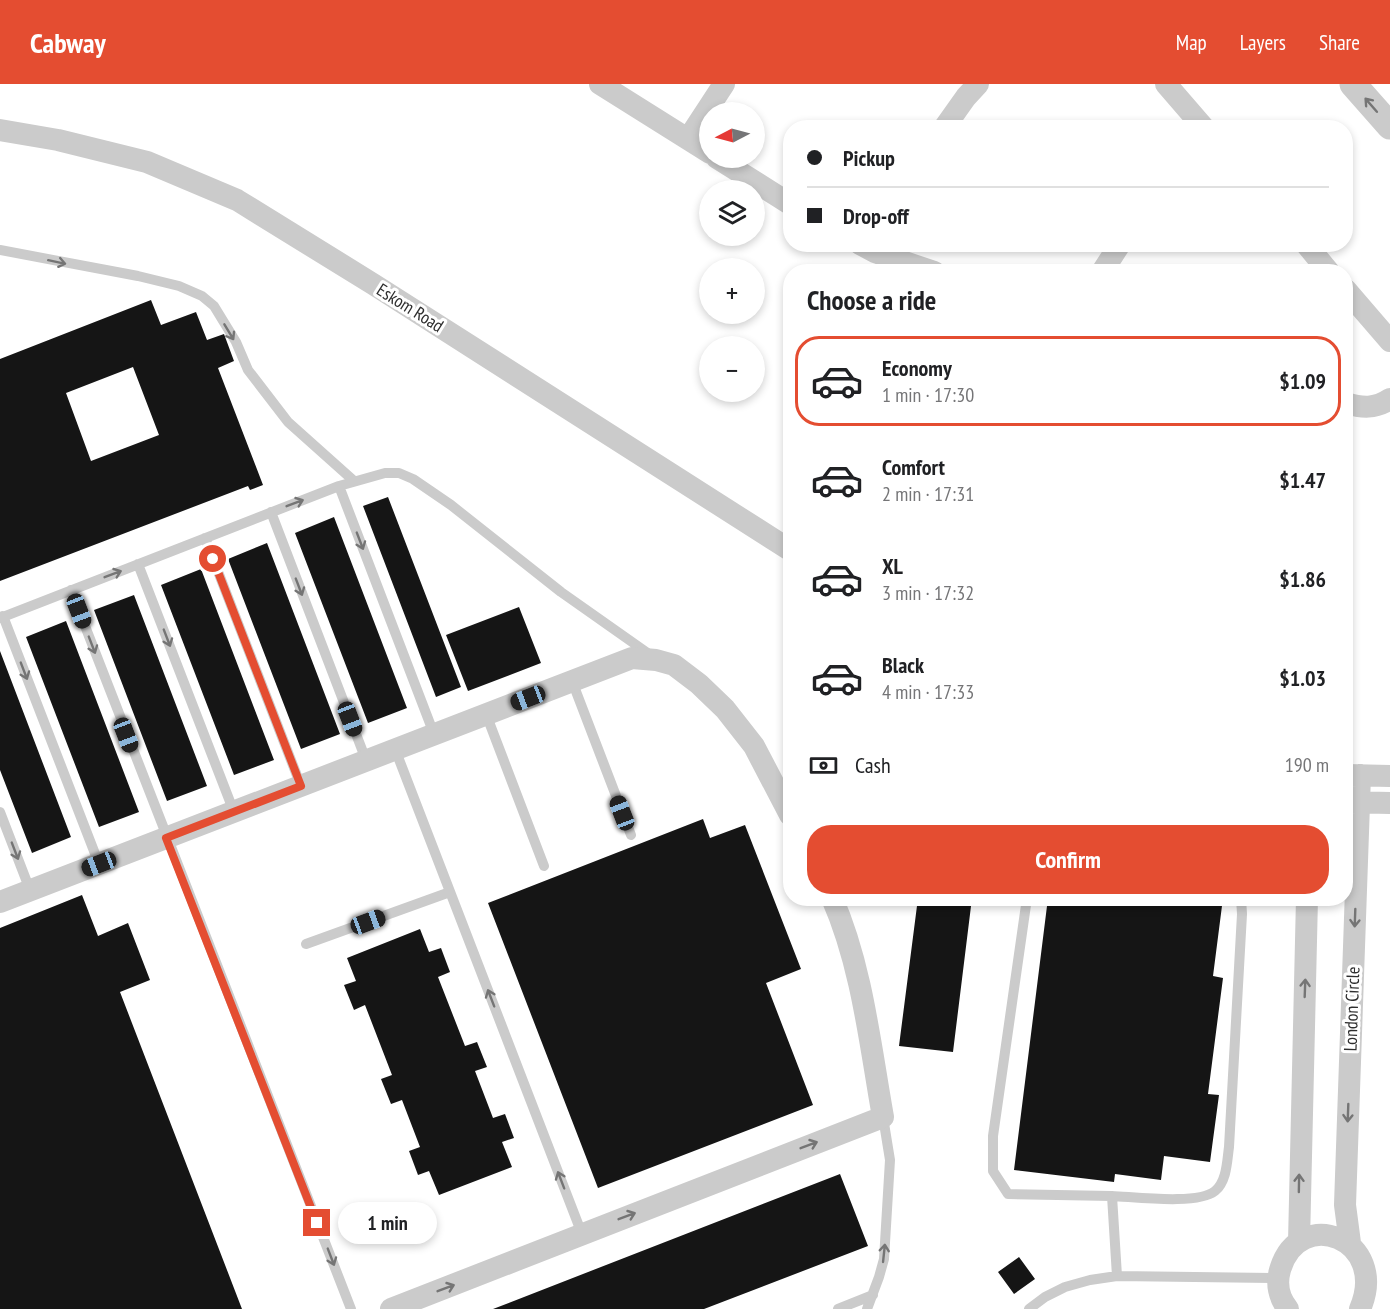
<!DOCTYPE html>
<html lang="en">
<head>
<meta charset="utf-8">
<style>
  :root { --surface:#fff; --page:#f6f6f6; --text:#202124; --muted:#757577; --line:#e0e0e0; --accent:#e44d31 }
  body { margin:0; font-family:"PT Sans Narrow",sans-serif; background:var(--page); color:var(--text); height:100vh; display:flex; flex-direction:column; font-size:22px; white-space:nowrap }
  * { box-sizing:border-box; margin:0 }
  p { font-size:20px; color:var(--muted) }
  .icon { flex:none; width:33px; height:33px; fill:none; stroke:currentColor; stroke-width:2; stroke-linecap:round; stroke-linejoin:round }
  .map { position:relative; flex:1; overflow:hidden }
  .sheet { position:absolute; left:783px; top:180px; width:570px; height:642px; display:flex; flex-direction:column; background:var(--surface); border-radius:24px; box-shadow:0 3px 9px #0003 }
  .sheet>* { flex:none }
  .banner { position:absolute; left:783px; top:36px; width:570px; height:132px; border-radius:24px; box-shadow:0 3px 9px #0003; display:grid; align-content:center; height:132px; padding:0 24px; background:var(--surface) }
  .needle { width:39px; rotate:264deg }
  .controls { position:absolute; left:699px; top:18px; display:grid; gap:12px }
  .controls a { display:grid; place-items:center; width:66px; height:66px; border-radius:50%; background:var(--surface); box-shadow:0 3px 9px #0003; font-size:30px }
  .end { position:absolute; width:27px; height:27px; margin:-14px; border:8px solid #e44d31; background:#fff; box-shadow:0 0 0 3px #fff }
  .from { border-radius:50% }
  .bubble { position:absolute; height:42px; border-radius:21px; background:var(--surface); box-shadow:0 3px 9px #0003; font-size:20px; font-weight:700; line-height:42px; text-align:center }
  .car { position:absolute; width:18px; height:36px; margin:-18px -9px; border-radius:8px; box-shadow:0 0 4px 2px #0007; background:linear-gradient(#222 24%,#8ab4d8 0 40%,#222 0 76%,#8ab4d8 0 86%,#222 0) }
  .banner b { display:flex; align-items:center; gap:21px; height:57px; font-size:22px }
  .banner b+b { border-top:2px solid var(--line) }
  .banner i { width:15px; height:15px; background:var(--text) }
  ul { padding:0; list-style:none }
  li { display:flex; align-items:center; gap:18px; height:90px; margin:0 12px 9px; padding:0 12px; border:3px solid transparent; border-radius:24px }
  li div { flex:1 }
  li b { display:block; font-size:22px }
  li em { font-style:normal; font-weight:700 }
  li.selected { border-color:var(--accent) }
  li>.icon { width:54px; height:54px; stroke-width:1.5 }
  h2 { padding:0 24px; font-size:27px; line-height:72px }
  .pay { display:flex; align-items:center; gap:15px; height:66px; padding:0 24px; font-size:22px }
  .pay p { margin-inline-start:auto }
  .action { display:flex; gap:12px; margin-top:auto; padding:12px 24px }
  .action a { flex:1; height:69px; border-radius:24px; background:var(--accent); color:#fff; font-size:24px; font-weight:700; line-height:69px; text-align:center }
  header { display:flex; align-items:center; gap:36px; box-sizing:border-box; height:84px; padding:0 30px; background:var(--accent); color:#fff }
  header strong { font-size:28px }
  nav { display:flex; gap:33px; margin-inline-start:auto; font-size:21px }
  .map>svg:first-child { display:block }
</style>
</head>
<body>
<header>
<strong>Cabway</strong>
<nav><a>Map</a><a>Layers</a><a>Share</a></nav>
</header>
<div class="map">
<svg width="1390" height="1225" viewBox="0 0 1390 1225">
  <rect width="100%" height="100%" fill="#fff"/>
  <path fill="#151515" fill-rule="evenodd" d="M151 216 161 241 196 228 207 256 224 250 234 277 218 284 263 401 250 406 248 402 0 497V275ZM133 283 159 351 91 377 66 309Z
    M388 413 461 603 436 613 363 422Z
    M334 433 407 624 368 639 295 449Z
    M267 459 340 650 301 665 228 475Z
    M201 485 274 676 234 691 161 501Z
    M134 511 207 702 167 717 94 526Z
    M519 523 541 579 468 607 446 551Z
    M66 537 139 728 99 743 26 553Z
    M0 567 71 753 32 769 0 686Z
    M703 735 710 754 745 741 801 885 766 899 813 1021 598 1104 488 819Z
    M82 811 98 852 128 839 150 896 120 908 242 1225H0V844Z
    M918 814H972L953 968 899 962Z
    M1048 814H1223L1213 892 1223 894 1208 1010 1219 1011 1210 1078 1164 1072 1161 1096 1115 1090 1114 1098 1014 1086Z
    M420 845 429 868 441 864 450 888 438 893 465 962 477 958 487 983 475 987 493 1034 505 1030 514 1054 502 1058 512 1083 439 1111 429 1087 418 1091 409 1067 420 1063 402 1016 391 1020 381 995 392 991 365 921 354 926 344 901 356 897 347 874Z
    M840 1090 868 1162 704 1225H493Z
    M1019 1173 1035 1195 1014 1210 998 1188Z"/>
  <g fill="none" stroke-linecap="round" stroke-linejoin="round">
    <path stroke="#cbcbcb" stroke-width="10" d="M0 166 138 192 179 202 202 212 214 222 236 258 248 286 288 338 354 397
      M339 402 434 650
      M271 428 366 676
      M205 454 301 702
      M138 480 234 728
      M71 506 351 1225
      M3 532 99 780
      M0 534 339 402 385 389H399L413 395 451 421 561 508 649 570
      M572 597 631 751
      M486 630 544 782
      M395 665 582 1150
      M0 728 30 806
      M1027 814 993 1052V1087L1008 1110 1112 1112 1117 1192
      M306 860 450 808
      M1112 1112C1136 1113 1198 1121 1215 1107 1227 1097 1227 1077 1229 1063L1242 830 1241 814
      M838 1225 873 1211
      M867 1225 879 1193 884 1175 890 1076 883 1033
      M1029 1225 1045 1213 1065 1203 1090 1196 1117 1192 1277 1194"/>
    <path stroke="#cbcbcb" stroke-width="22" d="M600 0 710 69
      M1166 0 1204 44
      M944 44 966 13 978 0
      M0 46 58 56 147 78 237 116 373 200 790 466
      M688 55 724 0
      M717 74 790 120
      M860 160 875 168 934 188
      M1306 160 1329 188
      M1102 188 1120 160
      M1346 206 1390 257
      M1346 319C1362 324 1375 325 1390 315
      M1347 691 1390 692
      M1346 718 1390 719
      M0 818 632 574 656 576 674 581 699 600 725 625 754 662 790 731
      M1299 1158 1307 814
      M1350 1159 1345 1121 1360 691
      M391 1225 883 1033C870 960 862 882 832 814
      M1288 1225C1279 1214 1276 1200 1280 1186 1299 1120 1390 1155 1360 1225"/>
    <path stroke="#cbcbcb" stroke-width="27" d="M1353 0 1390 42"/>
  </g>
  <defs><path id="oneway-shaft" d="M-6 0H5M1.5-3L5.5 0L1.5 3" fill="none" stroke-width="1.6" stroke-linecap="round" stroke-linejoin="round" transform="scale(1.5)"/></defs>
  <g stroke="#757575">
    <use href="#oneway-shaft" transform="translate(1371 21) rotate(-131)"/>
    <use href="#oneway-shaft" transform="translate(57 178) rotate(12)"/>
    <use href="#oneway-shaft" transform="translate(229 248) rotate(59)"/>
    <use href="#oneway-shaft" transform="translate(295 419) rotate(-21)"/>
    <use href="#oneway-shaft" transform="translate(360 457) rotate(69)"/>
    <use href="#oneway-shaft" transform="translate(113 490) rotate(-21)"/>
    <use href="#oneway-shaft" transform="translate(299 503) rotate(69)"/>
    <use href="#oneway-shaft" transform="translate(167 554) rotate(69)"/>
    <use href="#oneway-shaft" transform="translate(92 561) rotate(69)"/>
    <use href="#oneway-shaft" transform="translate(24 587) rotate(69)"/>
    <use href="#oneway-shaft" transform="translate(15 767) rotate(69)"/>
    <use href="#oneway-shaft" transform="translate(1355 834) rotate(92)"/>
    <use href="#oneway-shaft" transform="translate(1305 904) rotate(-88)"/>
    <use href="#oneway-shaft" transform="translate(491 914) rotate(-111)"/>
    <use href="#oneway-shaft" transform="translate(1348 1029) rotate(92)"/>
    <use href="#oneway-shaft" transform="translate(809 1061) rotate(-21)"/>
    <use href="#oneway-shaft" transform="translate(561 1096) rotate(-111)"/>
    <use href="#oneway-shaft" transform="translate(1299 1099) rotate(-89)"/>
    <use href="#oneway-shaft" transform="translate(627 1132) rotate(-21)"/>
    <use href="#oneway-shaft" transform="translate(884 1169) rotate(-84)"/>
    <use href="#oneway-shaft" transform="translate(331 1173) rotate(69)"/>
    <use href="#oneway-shaft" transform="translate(446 1204) rotate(-21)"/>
  </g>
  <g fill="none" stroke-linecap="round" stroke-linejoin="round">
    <path stroke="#e44d31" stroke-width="8" d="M213 475 301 702 166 754 317 1139"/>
  </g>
  <g text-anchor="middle" stroke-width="6" stroke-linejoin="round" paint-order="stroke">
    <g font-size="18" fill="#2e2e2e" stroke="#fff">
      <text transform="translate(410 224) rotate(32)" y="6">Eskom Road</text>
      <text transform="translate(1352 925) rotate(-88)" y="6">London Circle</text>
    </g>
  </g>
</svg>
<div class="controls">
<a><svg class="needle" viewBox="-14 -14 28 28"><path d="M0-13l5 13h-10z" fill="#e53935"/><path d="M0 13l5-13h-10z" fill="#757577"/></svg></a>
<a><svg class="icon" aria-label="layers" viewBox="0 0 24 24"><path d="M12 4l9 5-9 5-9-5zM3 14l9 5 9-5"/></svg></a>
<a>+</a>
<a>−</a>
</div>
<i class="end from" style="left:213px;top:475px"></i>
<i class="end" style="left:317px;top:1139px"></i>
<div class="bubble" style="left:338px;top:1118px;width:99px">1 min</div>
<i class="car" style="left:79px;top:527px;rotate:159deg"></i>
<i class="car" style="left:528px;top:614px;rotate:249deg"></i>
<i class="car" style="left:350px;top:635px;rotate:159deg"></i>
<i class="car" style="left:126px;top:651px;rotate:159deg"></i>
<i class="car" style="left:622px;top:729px;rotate:339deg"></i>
<i class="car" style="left:99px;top:780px;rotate:249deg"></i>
<i class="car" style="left:368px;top:838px;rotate:70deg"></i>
<div class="banner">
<b><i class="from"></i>Pickup</b>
<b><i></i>Drop-off</b>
</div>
<section class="sheet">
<h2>Choose a ride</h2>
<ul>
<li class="selected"><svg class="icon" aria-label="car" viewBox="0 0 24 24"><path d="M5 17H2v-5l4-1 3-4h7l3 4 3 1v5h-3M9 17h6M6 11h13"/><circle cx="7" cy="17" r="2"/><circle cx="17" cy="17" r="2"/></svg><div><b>Economy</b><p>1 min · 17:30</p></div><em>$1.09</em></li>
<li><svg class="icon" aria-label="car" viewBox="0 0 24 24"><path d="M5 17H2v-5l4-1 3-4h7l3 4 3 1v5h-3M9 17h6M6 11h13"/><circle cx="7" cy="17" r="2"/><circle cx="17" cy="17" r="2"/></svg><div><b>Comfort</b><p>2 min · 17:31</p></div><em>$1.47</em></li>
<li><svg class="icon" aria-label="car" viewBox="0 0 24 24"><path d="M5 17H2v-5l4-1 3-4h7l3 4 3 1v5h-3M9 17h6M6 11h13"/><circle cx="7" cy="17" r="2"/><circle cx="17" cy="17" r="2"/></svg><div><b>XL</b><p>3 min · 17:32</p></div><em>$1.86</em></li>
<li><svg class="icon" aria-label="car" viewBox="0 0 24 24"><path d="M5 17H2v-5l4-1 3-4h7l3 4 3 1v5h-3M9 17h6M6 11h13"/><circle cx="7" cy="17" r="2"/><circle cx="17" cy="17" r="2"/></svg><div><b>Black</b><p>4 min · 17:33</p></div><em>$1.03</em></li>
</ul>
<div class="pay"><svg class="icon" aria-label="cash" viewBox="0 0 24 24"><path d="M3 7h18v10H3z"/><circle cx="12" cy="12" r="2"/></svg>Cash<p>190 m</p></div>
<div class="action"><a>Confirm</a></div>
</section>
</div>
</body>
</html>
